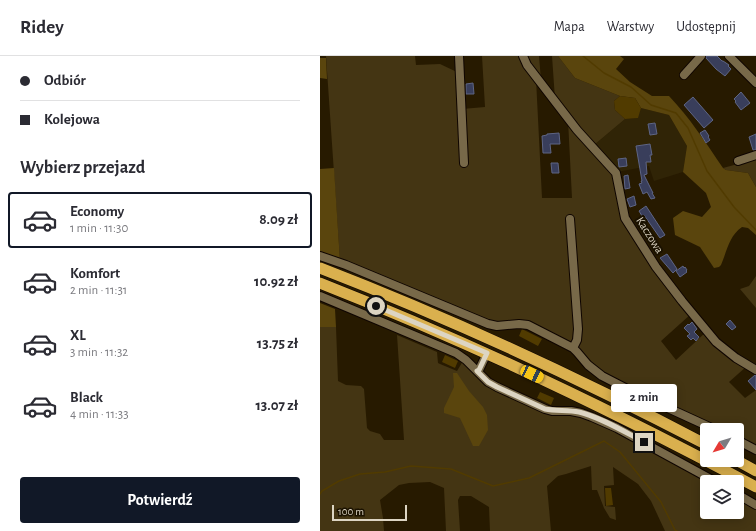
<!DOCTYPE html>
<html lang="pl">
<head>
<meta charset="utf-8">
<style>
  :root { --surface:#fff; --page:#f7f7f7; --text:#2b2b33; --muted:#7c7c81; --line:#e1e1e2; --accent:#111827 }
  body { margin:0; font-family:"Alegreya Sans",sans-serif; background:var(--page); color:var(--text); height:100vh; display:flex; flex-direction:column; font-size:15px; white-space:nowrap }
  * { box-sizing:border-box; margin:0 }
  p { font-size:13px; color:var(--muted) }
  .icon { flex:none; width:22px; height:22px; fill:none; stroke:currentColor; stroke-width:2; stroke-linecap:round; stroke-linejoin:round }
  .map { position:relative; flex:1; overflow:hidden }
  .panel { display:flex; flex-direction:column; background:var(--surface); width:320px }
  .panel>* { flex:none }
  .guide { display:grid; align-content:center; height:88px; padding:0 20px; background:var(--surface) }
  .needle { width:26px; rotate:232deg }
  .controls { position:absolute; left:380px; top:367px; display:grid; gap:8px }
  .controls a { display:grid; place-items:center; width:44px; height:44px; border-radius:4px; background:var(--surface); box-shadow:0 2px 10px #0003; font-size:20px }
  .scale { position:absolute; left:12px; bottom:10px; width:75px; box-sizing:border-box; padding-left:4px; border:2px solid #ddd5c3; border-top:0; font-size:11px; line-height:14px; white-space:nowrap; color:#ddd5c3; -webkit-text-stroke:3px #1b1200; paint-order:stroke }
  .end { position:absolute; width:18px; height:18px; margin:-9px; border:5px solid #ddd5c3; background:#111; box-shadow:0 0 0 2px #111 }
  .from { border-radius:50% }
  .bubble { position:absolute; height:28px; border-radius:4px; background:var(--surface); box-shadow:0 2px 10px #0003; font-size:13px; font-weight:700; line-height:28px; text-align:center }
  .car { position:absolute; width:12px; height:24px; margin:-12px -6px; border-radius:5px; box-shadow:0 0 3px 1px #0007; background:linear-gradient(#f5c518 24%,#345 0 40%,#f5c518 0 76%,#345 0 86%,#f5c518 0) }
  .guide b { display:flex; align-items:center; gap:14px; height:38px; font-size:15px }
  .guide b+b { border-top:1px solid var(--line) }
  .guide i { width:10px; height:10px; background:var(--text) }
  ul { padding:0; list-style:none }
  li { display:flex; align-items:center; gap:12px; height:56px; margin:0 8px 6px; padding:0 12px; border:2px solid transparent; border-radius:4px }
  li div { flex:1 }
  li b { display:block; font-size:15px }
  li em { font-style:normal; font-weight:700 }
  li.selected { border-color:var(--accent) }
  li>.icon { width:36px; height:36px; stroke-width:1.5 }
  h2 { padding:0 20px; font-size:18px; line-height:48px }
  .button { display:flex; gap:8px; margin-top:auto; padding:8px 20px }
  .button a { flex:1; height:46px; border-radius:4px; background:var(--accent); color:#fff; font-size:16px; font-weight:700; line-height:46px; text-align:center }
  header { display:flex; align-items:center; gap:24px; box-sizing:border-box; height:56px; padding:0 20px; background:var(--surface); border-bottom:1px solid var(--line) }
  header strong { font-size:19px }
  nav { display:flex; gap:22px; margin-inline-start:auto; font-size:14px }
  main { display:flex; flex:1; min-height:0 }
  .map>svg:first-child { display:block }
</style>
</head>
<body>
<header>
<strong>Ridey</strong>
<nav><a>Mapa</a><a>Warstwy</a><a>Udostępnij</a></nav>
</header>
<main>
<section class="panel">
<div class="guide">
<b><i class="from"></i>Odbiór</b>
<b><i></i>Kolejowa</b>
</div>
<h2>Wybierz przejazd</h2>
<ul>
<li class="selected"><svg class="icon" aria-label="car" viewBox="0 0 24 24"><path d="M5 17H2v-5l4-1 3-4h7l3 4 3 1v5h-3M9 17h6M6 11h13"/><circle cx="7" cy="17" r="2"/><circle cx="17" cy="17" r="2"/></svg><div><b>Economy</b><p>1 min · 11:30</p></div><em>8.09 zł</em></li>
<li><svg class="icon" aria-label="car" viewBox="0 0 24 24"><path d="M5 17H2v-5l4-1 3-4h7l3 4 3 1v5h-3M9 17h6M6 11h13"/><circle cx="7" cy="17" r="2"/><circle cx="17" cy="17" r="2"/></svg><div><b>Komfort</b><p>2 min · 11:31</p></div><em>10.92 zł</em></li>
<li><svg class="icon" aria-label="car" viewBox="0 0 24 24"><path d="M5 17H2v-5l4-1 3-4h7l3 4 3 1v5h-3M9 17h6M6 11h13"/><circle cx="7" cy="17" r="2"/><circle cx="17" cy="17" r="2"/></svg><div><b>XL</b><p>3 min · 11:32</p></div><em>13.75 zł</em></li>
<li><svg class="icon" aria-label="car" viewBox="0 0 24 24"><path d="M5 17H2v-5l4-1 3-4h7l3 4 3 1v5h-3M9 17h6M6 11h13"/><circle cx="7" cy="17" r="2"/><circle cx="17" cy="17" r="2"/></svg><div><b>Black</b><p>4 min · 11:33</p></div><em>13.07 zł</em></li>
</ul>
<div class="button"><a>Potwierdź</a></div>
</section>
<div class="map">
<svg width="436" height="475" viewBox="0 0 436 475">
  <rect width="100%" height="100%" fill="#271a00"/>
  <path fill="#302406" d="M321 52 349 59 367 90 363 116 334 125 329 110 297 116 274 89 305 63 317 62Z"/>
  <path fill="#443513" d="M6 0H95L96 9 120 8 139 17 142 53 165 51 162 0H200L216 23 222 142H252L248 64 294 118 304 162 371 258 341 285 356 304 386 276 427 310 409 326 425 342 436 334V391L417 382V374H401L282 318 229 277 173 267 20 205Z
    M205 0H219L221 24Z
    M232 0H238L255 22 300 40 294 45 295 54 305 63 274 89 235 43Z
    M436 103V131L428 117 406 114 403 112Z
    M436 220V252L420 233 429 230Z
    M0 271H16L18 325 26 329 41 330 44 333 47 372 50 375 60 378 64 384H84L77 279 117 296 118 307 120 308 137 315 143 305 163 324 225 354 275 363 391 426H387V456H417V441L436 451V475H345L331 445 318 428 293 411 294 429 284 430 285 450 295 451 296 464 290 462 284 452 277 434H272L271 410 246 418 238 420 227 430 231 475H170L169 451 151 440H140L138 444 140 475H126L124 432 110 426 89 427 79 429 60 444 63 462 64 475H0Z"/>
  <path fill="#5a450d" d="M238 0H300L304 3 296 13 310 26 332 40H349C370 62 386 87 403 112L406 114 428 117 436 131V179L428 172 422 171C409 180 407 195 401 209L399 211 394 212 380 191 355 179 353 162 363 155 382 161 391 151 386 137 363 116 367 90 349 59 321 52 315 42 300 40 255 22Z
    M0 2H6L7 23 0 22Z
    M14 112 20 205 0 197V113Z
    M0 247 15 253 16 271H0Z
    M133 317H137L149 335 163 351 167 359 168 374 159 390H153L140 362 124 357V352L134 331Z"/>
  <path fill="#513b00" d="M300 40 315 42 321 52 318 62 305 63 295 54 294 45Z
    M202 273 222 283 218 290 199 280Z
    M125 299 138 305 135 312 122 306Z
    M220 336 234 342 231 349 217 342Z
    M285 432H291L293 449 286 450Z"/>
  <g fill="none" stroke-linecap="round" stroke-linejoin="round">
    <path stroke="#513b00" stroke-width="1.5" d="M263 0 284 17 311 31 331 49 356 57 368 72 387 115 414 151 436 174
      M0 438 2 435 19 425 40 418 65 416 91 410 131 413 173 430 209 422 284 385 300 396 341 446 355 474 357 475"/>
  </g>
  <path fill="#393e5b" stroke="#5e6584" d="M386 0H397L402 5H403L409 9 408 10 411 13 405 20 396 13 386 2Z
    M153 27 154 38H146V28Z
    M421 36 430 47 421 54 415 46 416 45 414 43Z
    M373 41 393 64 384 72 364 49Z
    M335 67 337 78 330 79 328 68Z
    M385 74 389 80 388 81 390 84 386 87 380 77Z
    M239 77 240 88H230L231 97H223L222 80 227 79V78Z
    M436 78V94H433L429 81Z
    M330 88 332 99H330L331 106H326L327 118 324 119 333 137H332L335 142 331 143 327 136 323 138 319 128 322 127 321 125H322L316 90Z
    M306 102 307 110 299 111 298 103Z
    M231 107H238L239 117H232Z
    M308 119 310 132 305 133 304 120Z
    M314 140 316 149 310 151 307 143Z
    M326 150 345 179 340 182 324 159 322 160 319 155Z
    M347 198 357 213 353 217 340 202Z
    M363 210 364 212 365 211 367 214 366 215 367 216 360 221 356 215Z
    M410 264 416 271 412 274 406 268Z
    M372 266 377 273 374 276 379 281 376 285 373 282 371 284 367 280 370 278 364 272 368 268 369 269Z
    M435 319H436V334L428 325Z"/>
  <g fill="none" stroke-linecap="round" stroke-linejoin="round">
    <g stroke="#0f0500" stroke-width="10">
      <path id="minor" d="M139 0 144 107
        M203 0 207 9 257 74 296 117 305 162 336 211 362 245 396 286 416 302 436 314
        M409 0 436 27
        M364 19 381 0
        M418 105 436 99
        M250 163 258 273 257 284 253 292
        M0 200 26 209 168 268 177 270 199 268 208 269 253 292 257 296 268 309 282 320 313 336 396 374
        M0 240 136 297 146 304 168 326 177 331 225 353 232 355H251L261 357 272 361 297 372 396 426
        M157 315 159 314 167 297
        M417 384 436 394
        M417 438 436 449"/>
    </g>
    <g stroke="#0f0500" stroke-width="12">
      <path id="highway" d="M0 212C132 263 261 323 387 389
        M0 227C150 286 294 355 436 431
        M416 404 436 415"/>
    </g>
    <use href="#minor" stroke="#786949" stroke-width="8"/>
    <use href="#highway" stroke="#dab04e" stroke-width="11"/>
  </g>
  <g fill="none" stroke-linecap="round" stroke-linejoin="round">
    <path stroke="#ddd5c3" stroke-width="5" d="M56 250 167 297 159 314 157 315 168 326 177 331 225 353C236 355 248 354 259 356 280 361 305 376 324 386"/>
  </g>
  <g text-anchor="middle" stroke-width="4" stroke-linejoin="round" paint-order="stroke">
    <g font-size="12" fill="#ddd5c3" stroke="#1b1200">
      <text transform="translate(330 179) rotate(58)" y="4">Kaczowa</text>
    </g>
  </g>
</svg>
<div class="controls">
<a><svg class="needle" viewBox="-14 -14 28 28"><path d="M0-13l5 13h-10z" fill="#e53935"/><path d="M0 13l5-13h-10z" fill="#7c7c81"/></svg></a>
<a><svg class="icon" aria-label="layers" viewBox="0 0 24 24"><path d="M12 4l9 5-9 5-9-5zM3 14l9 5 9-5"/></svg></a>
</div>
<div class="scale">100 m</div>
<i class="end from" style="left:56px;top:250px"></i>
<i class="end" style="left:324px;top:386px"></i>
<div class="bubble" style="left:291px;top:328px;width:66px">2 min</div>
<i class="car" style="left:212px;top:318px;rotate:115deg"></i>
</div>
</main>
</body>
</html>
